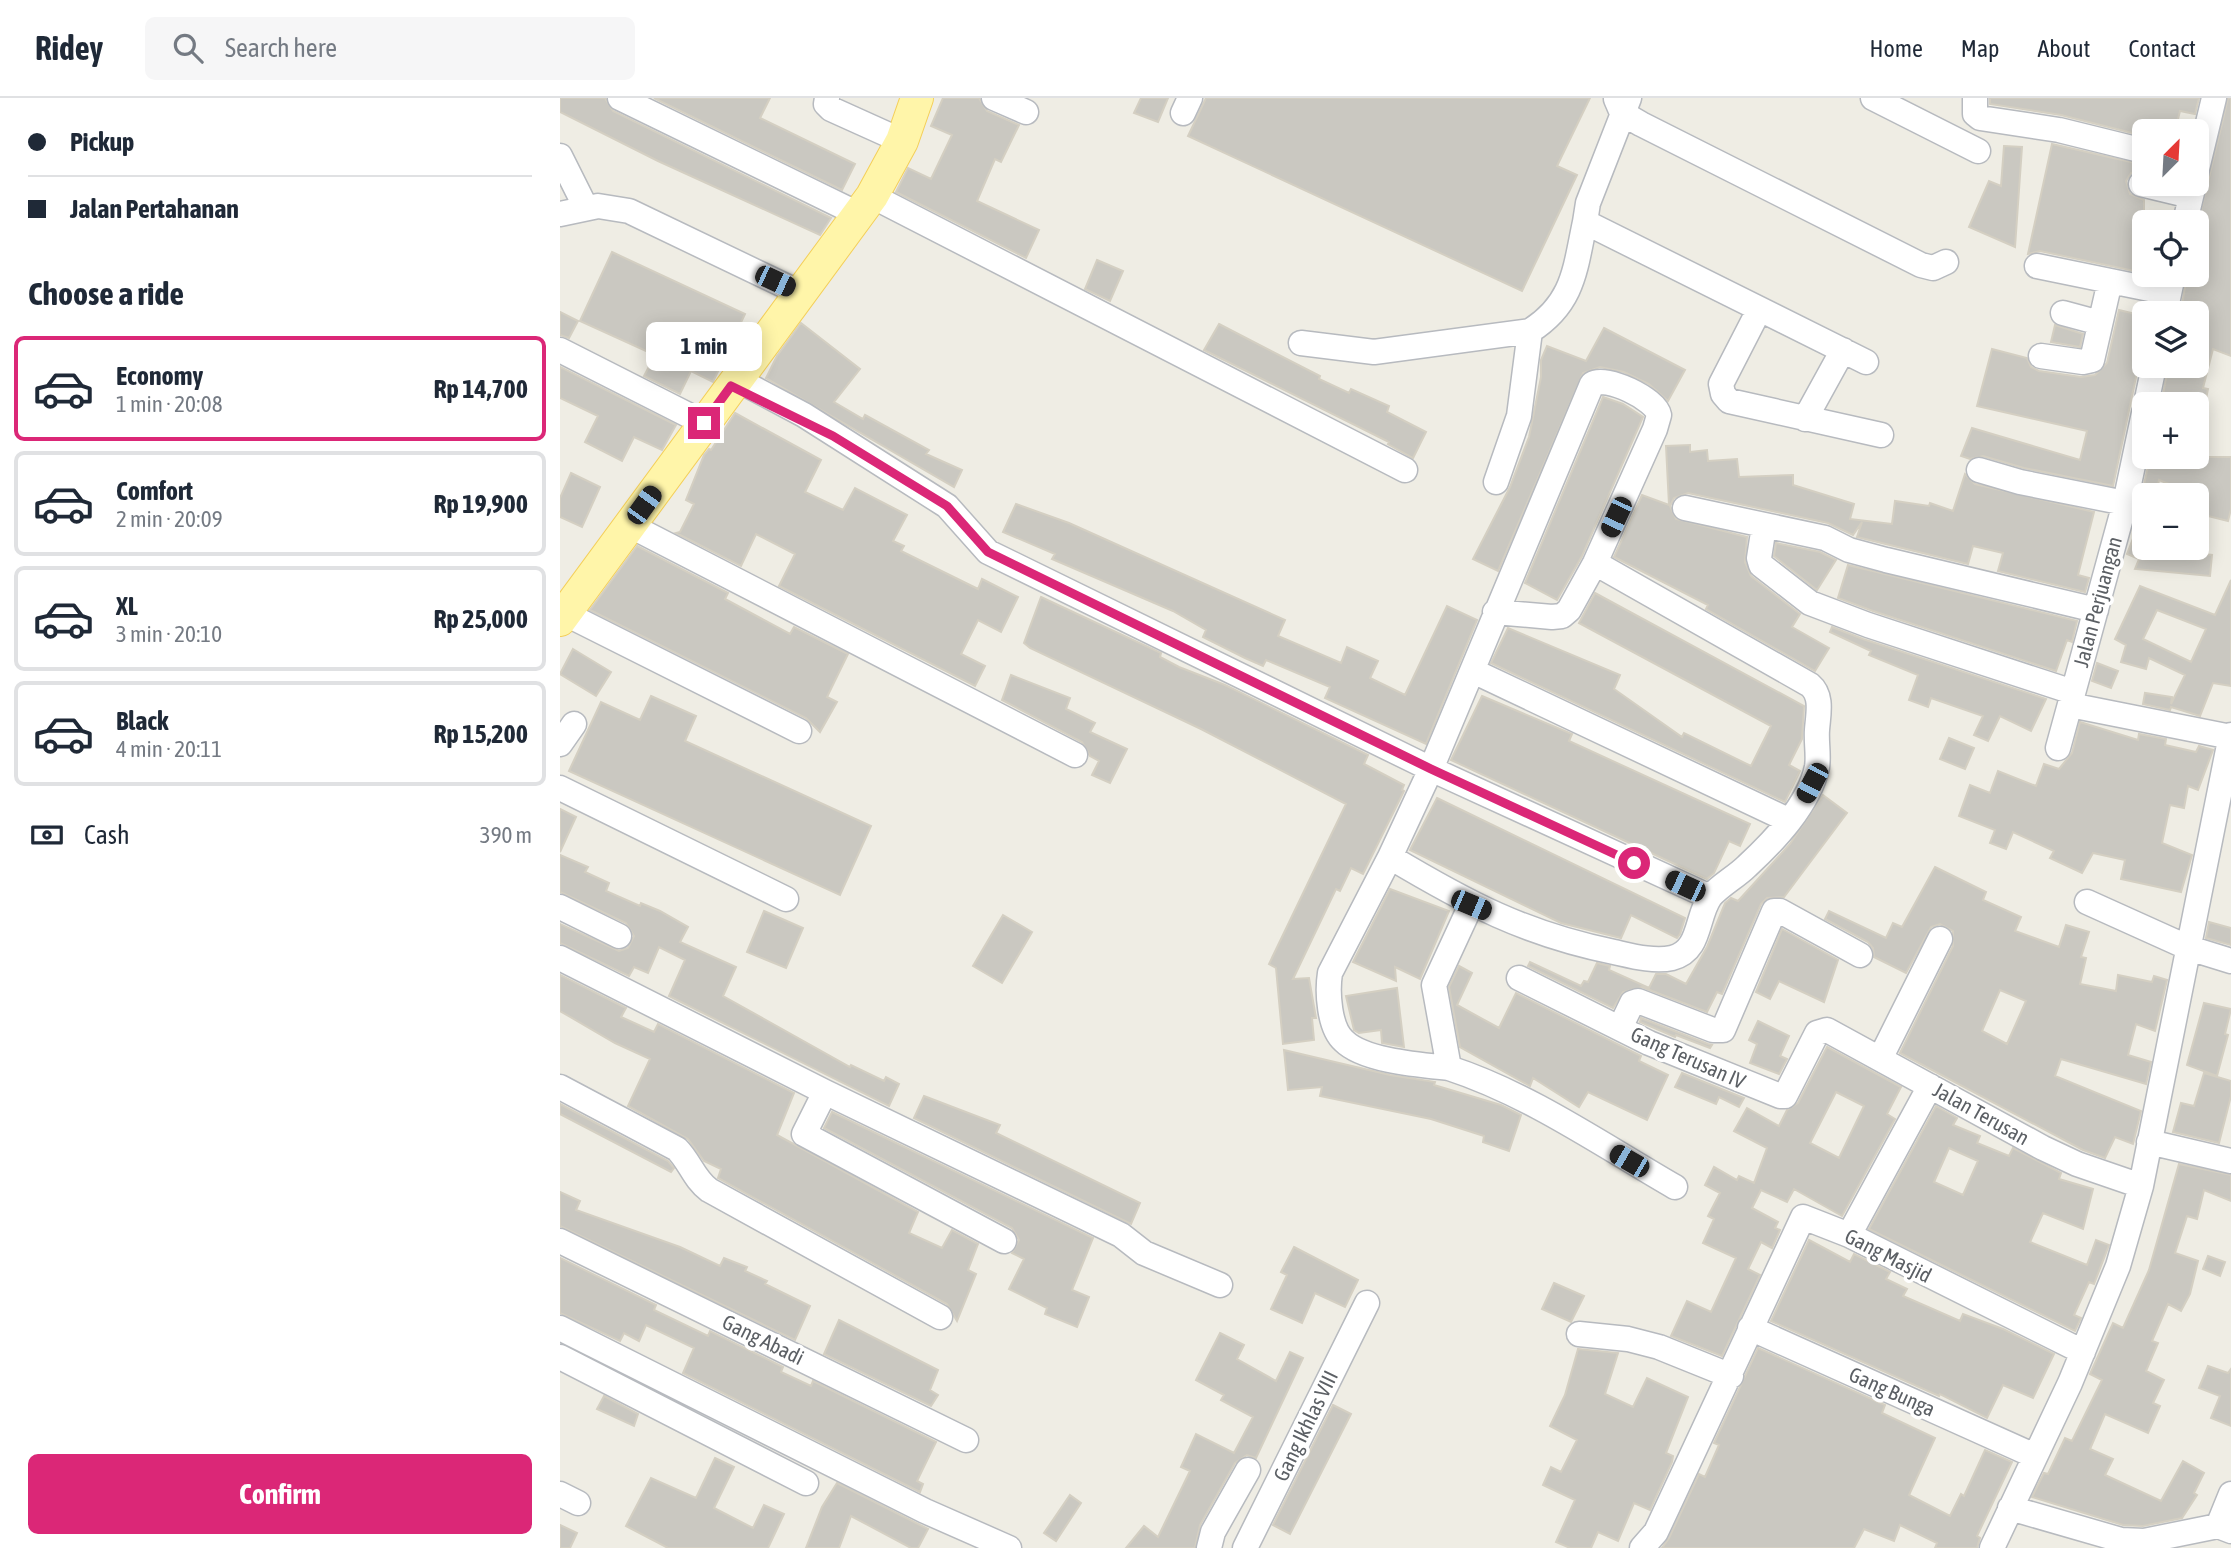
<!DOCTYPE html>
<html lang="en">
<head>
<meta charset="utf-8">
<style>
  :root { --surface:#fff; --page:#f6f6f7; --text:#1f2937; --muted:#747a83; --line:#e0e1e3; --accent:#db2777 }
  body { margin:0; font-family:"Asap Condensed",sans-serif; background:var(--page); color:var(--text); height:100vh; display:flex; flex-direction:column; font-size:26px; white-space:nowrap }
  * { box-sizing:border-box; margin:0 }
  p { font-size:23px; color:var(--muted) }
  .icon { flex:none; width:38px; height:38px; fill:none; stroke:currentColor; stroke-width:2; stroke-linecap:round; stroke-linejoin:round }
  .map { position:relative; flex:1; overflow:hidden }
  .panel { display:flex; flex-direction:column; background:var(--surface); width:560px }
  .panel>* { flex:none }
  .banner { display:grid; align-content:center; height:154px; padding:0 28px; background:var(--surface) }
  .needle { width:46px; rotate:24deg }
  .fabs { position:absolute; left:1572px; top:21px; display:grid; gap:14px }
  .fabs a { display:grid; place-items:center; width:77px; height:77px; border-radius:10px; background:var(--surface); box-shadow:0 4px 18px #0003; font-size:35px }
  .end { position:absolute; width:32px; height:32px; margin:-16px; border:9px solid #db2777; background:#fff; box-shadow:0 0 0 4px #fff }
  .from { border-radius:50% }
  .bubble { position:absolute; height:49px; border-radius:10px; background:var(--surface); box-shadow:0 4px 18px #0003; font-size:23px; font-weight:700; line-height:49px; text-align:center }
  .car { position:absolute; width:21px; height:42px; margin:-21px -10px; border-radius:9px; box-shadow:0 0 5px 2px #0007; background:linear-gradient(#222 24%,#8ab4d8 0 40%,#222 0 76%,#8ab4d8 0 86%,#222 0) }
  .banner b { display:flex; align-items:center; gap:24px; height:66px; font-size:26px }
  .banner b+b { border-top:2px solid var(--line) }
  .banner i { width:18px; height:18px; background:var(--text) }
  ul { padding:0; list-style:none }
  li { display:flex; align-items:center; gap:21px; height:105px; margin:0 14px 10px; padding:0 14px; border:4px solid var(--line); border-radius:10px }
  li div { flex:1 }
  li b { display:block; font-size:26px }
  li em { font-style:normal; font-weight:700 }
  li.on { border-color:var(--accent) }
  li>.icon { width:63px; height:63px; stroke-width:1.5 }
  h2 { padding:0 28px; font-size:32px; line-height:84px }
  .pay { display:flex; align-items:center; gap:18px; height:77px; padding:0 28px; font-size:26px }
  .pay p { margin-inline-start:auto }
  .cta { display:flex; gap:14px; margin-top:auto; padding:14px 28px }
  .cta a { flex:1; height:80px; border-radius:10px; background:var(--accent); color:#fff; font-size:28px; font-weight:700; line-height:80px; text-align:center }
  header { display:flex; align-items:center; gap:42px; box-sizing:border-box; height:98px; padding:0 35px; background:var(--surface); border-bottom:2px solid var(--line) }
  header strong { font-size:33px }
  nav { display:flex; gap:38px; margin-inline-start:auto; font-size:24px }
  .search { width:490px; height:63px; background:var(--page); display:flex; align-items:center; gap:18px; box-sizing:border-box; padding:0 24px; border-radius:10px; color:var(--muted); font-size:26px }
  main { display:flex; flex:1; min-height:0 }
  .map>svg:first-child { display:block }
</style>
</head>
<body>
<header>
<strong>Ridey</strong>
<div class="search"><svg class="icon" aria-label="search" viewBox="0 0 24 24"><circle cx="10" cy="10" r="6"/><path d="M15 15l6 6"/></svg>Search here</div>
<nav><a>Home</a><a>Map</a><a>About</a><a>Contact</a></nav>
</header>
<main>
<section class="panel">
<div class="banner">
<b><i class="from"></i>Pickup</b>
<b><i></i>Jalan Pertahanan</b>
</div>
<h2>Choose a ride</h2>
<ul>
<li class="on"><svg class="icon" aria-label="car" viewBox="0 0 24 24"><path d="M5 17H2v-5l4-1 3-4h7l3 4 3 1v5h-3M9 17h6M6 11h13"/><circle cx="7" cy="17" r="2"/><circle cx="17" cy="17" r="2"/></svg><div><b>Economy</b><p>1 min · 20:08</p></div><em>Rp 14,700</em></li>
<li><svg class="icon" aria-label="car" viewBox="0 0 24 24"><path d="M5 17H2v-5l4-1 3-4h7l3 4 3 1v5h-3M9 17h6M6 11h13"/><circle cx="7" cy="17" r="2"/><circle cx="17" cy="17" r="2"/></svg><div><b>Comfort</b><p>2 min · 20:09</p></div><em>Rp 19,900</em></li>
<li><svg class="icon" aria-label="car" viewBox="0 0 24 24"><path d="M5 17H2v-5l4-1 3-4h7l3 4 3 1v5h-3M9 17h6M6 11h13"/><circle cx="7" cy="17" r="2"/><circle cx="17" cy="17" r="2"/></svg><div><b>XL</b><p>3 min · 20:10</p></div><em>Rp 25,000</em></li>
<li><svg class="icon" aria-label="car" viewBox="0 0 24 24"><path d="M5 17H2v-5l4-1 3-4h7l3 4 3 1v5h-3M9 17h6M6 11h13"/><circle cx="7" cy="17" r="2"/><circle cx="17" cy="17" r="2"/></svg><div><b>Black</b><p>4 min · 20:11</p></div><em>Rp 15,200</em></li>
</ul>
<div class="pay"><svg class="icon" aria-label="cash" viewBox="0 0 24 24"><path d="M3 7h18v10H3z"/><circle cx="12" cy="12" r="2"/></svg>Cash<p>390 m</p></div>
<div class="cta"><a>Confirm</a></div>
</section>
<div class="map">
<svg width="1671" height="1450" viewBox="0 0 1671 1450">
  <rect width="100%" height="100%" fill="#efede4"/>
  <path fill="#cac8c1" stroke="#d4cfc2" stroke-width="2" fill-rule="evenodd" d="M0 0H45L53 13 271 120 260 137 98 63 0 14Z
    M94 0H210L200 20 295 66 282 92Z
    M383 0H419L427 13 459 27 441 64 435 61 417 103 479 132 466 160 336 94 348 70 371 81 392 37 371 28Z
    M581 0H608L598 24 574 15Z
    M646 0H1030L997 68 1017 77 962 193 628 38Z
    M1430 0H1639L1635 16 1620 13 1615 33 1584 28V38L1501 17 1430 6Z
    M1668 0H1671V258L1653 251 1643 290 1648 291 1645 306H1613L1602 303 1608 268H1636V215L1621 213 1627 177H1636V134Z
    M1492 46 1584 67V71L1571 75 1566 83 1570 96 1584 102V175L1480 153 1468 156Z
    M1444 48 1462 49 1455 149 1409 129 1429 83 1441 88Z
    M52 154 185 216 153 284 131 273 120 296 84 278 95 257 20 223Z
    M537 162 563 173 550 203 525 191Z
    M1559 212 1584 218V257L1579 265 1553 388 1464 370 1423 358 1410 361 1401 358 1412 330 1520 362 1527 333 1417 308 1432 251 1467 260 1471 269 1479 273 1521 279 1535 277 1547 265Z
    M0 214 18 223 9 240 0 237Z
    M241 225 300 271 274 304 303 321 305 317 369 352 366 356 402 372 394 389 206 280 217 258Z
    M659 226 760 278 759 281 789 295 791 291 829 308 827 314 866 334 853 360 828 346 829 344 644 252Z
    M1495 227 1523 236 1520 249 1491 244Z
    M1044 230 1125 272 1108 303 1089 286 1064 274 1040 269 1023 275 938 473 913 461 950 389 969 339 981 279V262L987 248 1026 263Z
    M0 269 116 327 102 352 74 339 62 363 25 344 38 318 0 300Z
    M1043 299 1063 306 1083 319 1022 458 997 502 965 485Z
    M175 315 261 362 245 394 283 412 295 390 347 417 333 443 344 448 341 453 418 491 422 481 458 499 441 534 418 522 401 556 425 568 415 588 219 488 235 456 196 436 181 468 116 435 120 434 134 406 126 402 144 357 149 351 151 352Z
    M1130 347V354L1147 352 1148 363 1177 361 1179 379 1233 377V387L1294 406 1290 421 1332 426 1335 403 1369 408 1370 405 1393 413 1405 376 1415 386 1534 414 1518 477 1529 480 1525 494 1438 473 1443 455 1413 448 1408 466 1297 439 1302 424 1293 437 1268 425 1128 395 1114 400 1110 408 1116 421 1187 439 1185 464 1191 478 1240 516 1232 529 1269 550 1255 573 1146 511 1148 507 1054 459 1082 397 1109 407 1106 348Z
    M1590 359 1616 366 1617 359H1671V411L1668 423 1636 415V397L1599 382 1596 397H1584V406L1580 405Z
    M11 375 40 389 22 429 0 419V400Z
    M456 406 509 425 725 522 718 538 781 565 787 549 818 563 810 580 845 597 887 508 917 522 866 646 765 600 770 589 706 562 703 568 685 560 643 539 646 532 613 513 492 461 495 456 443 434Z
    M1583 415 1584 450 1615 461 1616 453 1652 457 1650 478 1575 471 1579 461 1567 456Z
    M1216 445 1260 454 1276 462 1257 492 1214 458Z
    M77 448 168 495 165 501 230 536 234 529 288 556 267 599 277 604 260 634 246 620 30 512Z
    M1288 467 1517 523 1512 544 1507 542 1496 573 1313 513 1278 500Z
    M1671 482V588L1653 585 1640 618 1611 609 1610 612 1583 606 1585 595 1612 599 1611 606 1625 577 1589 560 1586 571 1561 564 1566 547 1555 541 1580 488 1655 517ZM1597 512 1646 531 1631 564 1583 541Z
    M1035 495 1244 608 1242 641 1229 667 1240 673 1225 704 931 565 948 530 1060 577 1054 591 1122 639 1124 635 1191 668 1211 628 1019 525Z
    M481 499 601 555 600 559 619 569 665 587 808 657 804 666 844 687 842 692 844 693 803 776 791 770 780 793 776 791 733 881 749 880 756 920H752L754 942 723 946 716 870 709 866 786 706 641 631 470 550 464 545Z
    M1272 529 1303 541 1486 601 1471 633 1440 618 1428 643 1414 637 1423 618 1371 600 1368 609 1349 602 1358 577 1309 557 1311 553 1270 534Z
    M13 551 51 574 36 598 0 576Z
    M1537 565 1558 573 1551 590 1532 583Z
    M451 577 510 600 506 611 535 625 530 634 567 651 550 685 532 677 539 663 530 658 522 644 442 602Z
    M91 598 136 618 125 643 311 728 280 797 9 673 41 604 80 622Z
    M922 598 1012 636 1009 643 1190 726 1180 748 1169 743 1154 775 1147 781 891 662Z
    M1520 624 1578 642 1579 636 1606 641 1605 647 1636 654 1639 648 1653 652 1638 692 1628 688 1624 710 1610 707 1602 745 1632 757 1621 794 1561 781 1565 762 1533 755 1522 775 1490 760 1494 753 1453 734 1446 751 1430 745 1435 732 1399 718 1410 687 1430 695 1438 673 1476 688 1484 666 1499 671 1512 655Z
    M1389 640 1414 650 1405 671 1380 661Z
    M1263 697 1287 715 1224 799 1207 800 1201 806 1162 896 1157 894 1147 914 1082 889 1063 894 1053 910 968 868 970 864 1021 888 1024 883 1028 884 1037 865 1050 868 1049 872 1089 890 1096 876H1106L1126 886 1147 849 1165 805 1171 800 1178 803 1230 746Z
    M877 700 1125 820 1120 836 1117 840 1071 817 1061 840 1001 825 850 752Z
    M0 711 16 719 0 754Z
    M0 757 28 769 25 774 49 785 46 793 80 808 81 805 100 813 128 829 120 844 176 869 163 898 290 969 291 967 324 983 326 979 339 986 329 1008 109 898 125 862 99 849 88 875 74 869 69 878 0 845V826L59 853 68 850 74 838 66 825 0 794Z
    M1375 769 1426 794 1423 802 1461 819 1455 833 1499 849 1506 827 1529 834 1521 859 1526 860 1520 886 1556 893 1558 877 1592 884 1594 878 1607 882 1595 933 1576 926 1568 957 1591 964 1586 986 1501 961 1495 978 1581 1013 1573 1046 1555 1039 1545 1060 1523 1052 1340 955 1393 848V833L1380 826 1371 829 1346 875 1314 859 1313 850 1308 844 1265 821 1269 813 1326 840 1333 825 1342 829ZM1440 892 1466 903 1447 946 1422 933Z
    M830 791 889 813 860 881 835 869 836 883 793 864Z
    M204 813 243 830 226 870 187 854Z
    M443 817 472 834 442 885 413 868Z
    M1649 824 1671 830V847L1646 840Z
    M1222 831 1278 862 1264 904 1219 883 1210 901 1196 894Z
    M899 868 912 875 897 907 939 930 956 895 1081 958 1079 963 1108 977 1087 1022 1028 994 1019 1009 973 980 970 988 900 949 889 889Z
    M0 877 66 910 61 919 94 934 98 926 234 995 217 1037 358 1114 349 1135 382 1150 392 1132 418 1146 408 1172 416 1176 397 1223 387 1206 158 1080 161 1071 144 1063 128 1041 68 1008 90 961 55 945 0 913Z
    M837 890 844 949 822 945 821 932 799 935 794 932 786 898Z
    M1644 905 1671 911 1665 936 1668 937 1657 978 1627 967Z
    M1081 920 1148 946 1152 947 1150 950 1116 937 1115 939 1080 924Z
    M1198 923 1229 938 1220 958 1227 961 1219 976 1190 965 1197 946 1189 942Z
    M1267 949 1341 989 1327 1016 1335 1021 1282 1118 1234 1091 1227 1104 1201 1092 1192 1110 1218 1124 1215 1130 1220 1132 1212 1150 1201 1144 1188 1171 1200 1177 1162 1258 1111 1238 1127 1203 1151 1214 1176 1160 1143 1145 1154 1121 1148 1118 1160 1095 1145 1087 1154 1069 1177 1082 1179 1078 1194 1085 1207 1050 1174 1033 1187 1010 1219 1028 1227 1012 1238 1005ZM1276 994 1304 1008 1279 1060 1250 1045Z
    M724 952 830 977 875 984 874 987 941 1007 961 1017 949 1053 923 1044 924 1038 871 1021 760 998 762 989 728 992Z
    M1122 975 1184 1000 1179 1009 1159 999 1156 1006 1115 989Z
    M1644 975 1671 983V998L1659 1045 1613 1034 1621 1005 1634 1008Z
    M364 998 440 1027 436 1035 580 1105 571 1126 354 1020Z
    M0 1006 108 1063 114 1070 111 1074 0 1016Z
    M1376 1008 1397 1020 1393 1027 1420 1038 1417 1045 1449 1058 1453 1050 1501 1075 1499 1081 1533 1091 1523 1131 1483 1115 1470 1144 1527 1167 1536 1142 1549 1147 1534 1186 1529 1184 1514 1217 1521 1220 1515 1233 1309 1131ZM1389 1050 1418 1063 1403 1097 1374 1084Z
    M272 1014 533 1140 512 1192 529 1199 517 1229 485 1216 487 1210 449 1191 464 1161 452 1155 459 1142 452 1130 264 1030Z
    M1619 1066 1671 1077V1103L1644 1092 1637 1121 1627 1118 1615 1155 1638 1163 1630 1196 1621 1213 1608 1206 1592 1243 1598 1245 1586 1273 1604 1282 1593 1305 1600 1308 1588 1335 1545 1316 1530 1351 1553 1361 1545 1377 1601 1403 1623 1363 1644 1375 1634 1395 1637 1397 1622 1420 1583 1428 1563 1427 1472 1399 1484 1375 1488 1376 1505 1340 1512 1343 1542 1282 1530 1276 1553 1225 1563 1230 1589 1172Z
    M0 1094 20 1103 16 1112 120 1149 160 1168 164 1160 187 1169 185 1173 207 1183 205 1186 250 1208 235 1242 0 1128Z
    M1249 1142 1290 1164 1294 1156 1330 1174 1326 1181 1347 1191 1343 1198 1400 1223 1403 1216 1443 1231 1494 1256 1473 1300 1443 1287 1427 1320 1380 1296 1379 1298 1211 1223Z
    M734 1149 798 1182 785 1209 755 1195 742 1225 711 1211 727 1177 721 1174Z
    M1648 1158 1665 1164 1660 1178 1643 1171Z
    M0 1160 96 1207 94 1212 148 1238 150 1233 223 1269 221 1274 251 1288 253 1283 376 1344 357 1383 363 1386 360 1394 123 1275 134 1250 86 1227 79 1243 64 1235 60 1243 0 1215Z
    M994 1185 1024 1198 1011 1224 982 1211Z
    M279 1222 378 1272 370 1292 378 1297 371 1308 264 1256Z
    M660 1235 684 1247 677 1261 716 1283 730 1254 743 1260 696 1360 687 1357 675 1365 640 1427 635 1450H566L584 1428 598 1439 630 1373 621 1369 636 1336 674 1355 693 1319 661 1302 664 1297 636 1282Z
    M1198 1250 1325 1307 1322 1315 1375 1340 1349 1397 1390 1418 1401 1396 1404 1398 1425 1352 1452 1364 1417 1438 1420 1440 1417 1450H1375L1377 1445 1340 1427 1334 1443 1304 1431 1294 1450H1102L1109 1440 1139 1376 1145 1379 1159 1347 1154 1345Z
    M1018 1251 1058 1255 1045 1296 1073 1309 1087 1280 1128 1299 1106 1355 1113 1358 1112 1364 1090 1412 1074 1405 1058 1443 1038 1434 1031 1450H1010L996 1444 1015 1402 983 1387 991 1369 1001 1374 1017 1342 990 1328 1005 1297Z
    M1648 1268 1668 1275 1671 1271V1328L1651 1320 1660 1298 1639 1290Z
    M44 1298 78 1316 74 1328 37 1311Z
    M773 1307 791 1316 730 1436 713 1427Z
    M155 1360 174 1369 154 1410 193 1430 204 1407 224 1416 208 1450H108L66 1428 91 1380 136 1400Z
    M277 1385 368 1431 358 1450H351L291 1418 279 1450H246L262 1409Z
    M510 1397 521 1405 496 1443 484 1435Z
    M0 1427 17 1435 10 1450H0Z"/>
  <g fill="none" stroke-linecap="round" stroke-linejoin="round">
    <g stroke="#b7babf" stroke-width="27">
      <path id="minor" d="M60 0 298 116
        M267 0 266 6 271 11 342 43
        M434 0 466 14
        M1069 0 1028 105 1025 124 1306 264
        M1313 0 1418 53
        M1415 0V16L1420 20 1499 32 1584 53
        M1056 1 1062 15 1081 26 1361 167 1373 170 1386 164
        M623 15 630 0
        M0 58 26 110
        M1636 75 1654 0
        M1581 86 1631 98
        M312 98 845 372
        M0 116 38 108 69 113 240 195
        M1625 124 1634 86
        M1477 168 1609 195
        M1199 212 1161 286 1163 296 1169 303 1321 337
        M1503 215 1540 225
        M1605 215 1613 177
        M741 245 814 254 970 233C1014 205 1015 171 1025 124
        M0 252 144 325
        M1481 258 1523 264 1532 262 1550 183
        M176 281 244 317 387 408 428 454 871 671 1150 799
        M1586 306 1594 268
        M1245 321 1283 252
        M1419 372 1460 384 1565 405
        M936 384 959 318 970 233
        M1125 410 1265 440 1289 452 1326 462 1536 512
        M69 427 515 657
        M1204 428 1199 460 1201 467 1250 505 1308 527 1513 594
        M935 514 992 519 1002 518 1009 512 1035 465 1095 331 1099 317C1096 301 1046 277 1032 286L871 671 830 759C907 805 965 836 1054 854 1072 858 1094 864 1112 860 1141 853 1136 819 1150 799 1159 788 1176 779 1187 768 1214 743 1249 707 1257 669 1259 658 1256 644 1257 632 1258 617 1263 598 1250 587L1035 465
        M4 515 239 633
        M913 573 1228 722
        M1510 607 1671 639
        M0 646 14 626
        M1498 650 1565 405 1584 315
        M0 690 226 801
        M830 759 770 875C767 894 769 930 784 943 804 963 861 967 889 970
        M1527 804 1629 850 1671 863
        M911 807 874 887 889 970C969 996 1042 1047 1115 1089
        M0 809 59 838
        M0 860 265 994 561 1137 584 1155 660 1187
        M959 880 1089 945 1220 998H1225L1257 935 1267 932 1483 1050 1517 1066 1581 1088
        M1060 930 1072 905 1078 903 1153 932H1163L1214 813H1220L1300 857
        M1321 959 1380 841
        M0 989 117 1051C130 1064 134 1081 149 1092L380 1219
        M265 994 244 1036 444 1143
        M1589 1044 1671 1063
        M1289 1137 1370 988
        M0 1143 406 1342
        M0 1230 365 1413 449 1450
        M1190 1230 1475 1358
        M1019 1236 1068 1241 1099 1249 1171 1278
        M0 1259 246 1385
        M0 1396 18 1405
        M1671 1396 1658 1428 1671 1433
        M1450 1410 1561 1442 1584 1443 1658 1428
        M649 1450 653 1434 688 1372
        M685 1450 807 1205
        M1082 1450 1096 1434 1243 1119 1289 1137 1523 1254
        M1432 1450 1510 1285 1558 1168 1581 1088 1671 637"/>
    </g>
    <g stroke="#f4cf59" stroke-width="34">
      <path id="major" d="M0 522 312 98 342 43 357 0"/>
    </g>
    <use href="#minor" stroke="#fff" stroke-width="24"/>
    <use href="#major" stroke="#fff5a9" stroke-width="32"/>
  </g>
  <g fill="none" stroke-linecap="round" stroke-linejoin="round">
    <path stroke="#db2777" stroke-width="9" d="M144 325 171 288 273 338 387 408 428 454 871 671 1074 765"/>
  </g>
  <g text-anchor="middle" stroke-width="7" stroke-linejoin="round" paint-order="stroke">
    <g font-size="21" fill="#5c6065" stroke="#fff">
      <text transform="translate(1538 504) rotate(-75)" y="7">Jalan Perjuangan</text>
      <text transform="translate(1128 960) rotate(24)" y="7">Gang Terusan IV</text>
      <text transform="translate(1421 1016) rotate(29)" y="7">Jalan Terusan</text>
      <text transform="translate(1328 1158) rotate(27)" y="7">Gang Masjid</text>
      <text transform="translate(203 1242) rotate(26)" y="7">Gang Abadi</text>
      <text transform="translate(1332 1294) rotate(24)" y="7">Gang Bunga</text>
      <text transform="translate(746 1328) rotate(-64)" y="7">Gang Ikhlas VIII</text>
    </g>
  </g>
</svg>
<div class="fabs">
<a><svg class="needle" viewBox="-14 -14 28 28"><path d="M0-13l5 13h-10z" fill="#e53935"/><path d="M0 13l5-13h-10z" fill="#747a83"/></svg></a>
<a><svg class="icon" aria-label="locate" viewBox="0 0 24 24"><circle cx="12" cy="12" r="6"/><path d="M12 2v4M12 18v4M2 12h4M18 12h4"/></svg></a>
<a><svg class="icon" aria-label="layers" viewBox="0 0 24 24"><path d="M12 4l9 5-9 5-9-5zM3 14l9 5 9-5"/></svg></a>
<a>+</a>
<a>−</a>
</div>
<i class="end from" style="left:1074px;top:765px"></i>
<i class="end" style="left:144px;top:325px"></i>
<div class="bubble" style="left:86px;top:224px;width:116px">1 min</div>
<i class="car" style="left:215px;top:183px;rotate:115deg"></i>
<i class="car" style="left:84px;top:407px;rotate:36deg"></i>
<i class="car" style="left:1056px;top:419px;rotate:205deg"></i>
<i class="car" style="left:1252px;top:685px;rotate:208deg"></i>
<i class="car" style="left:1125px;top:788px;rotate:295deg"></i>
<i class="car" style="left:911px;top:807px;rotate:113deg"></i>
<i class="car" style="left:1069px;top:1063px;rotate:300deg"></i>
</div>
</main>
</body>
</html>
